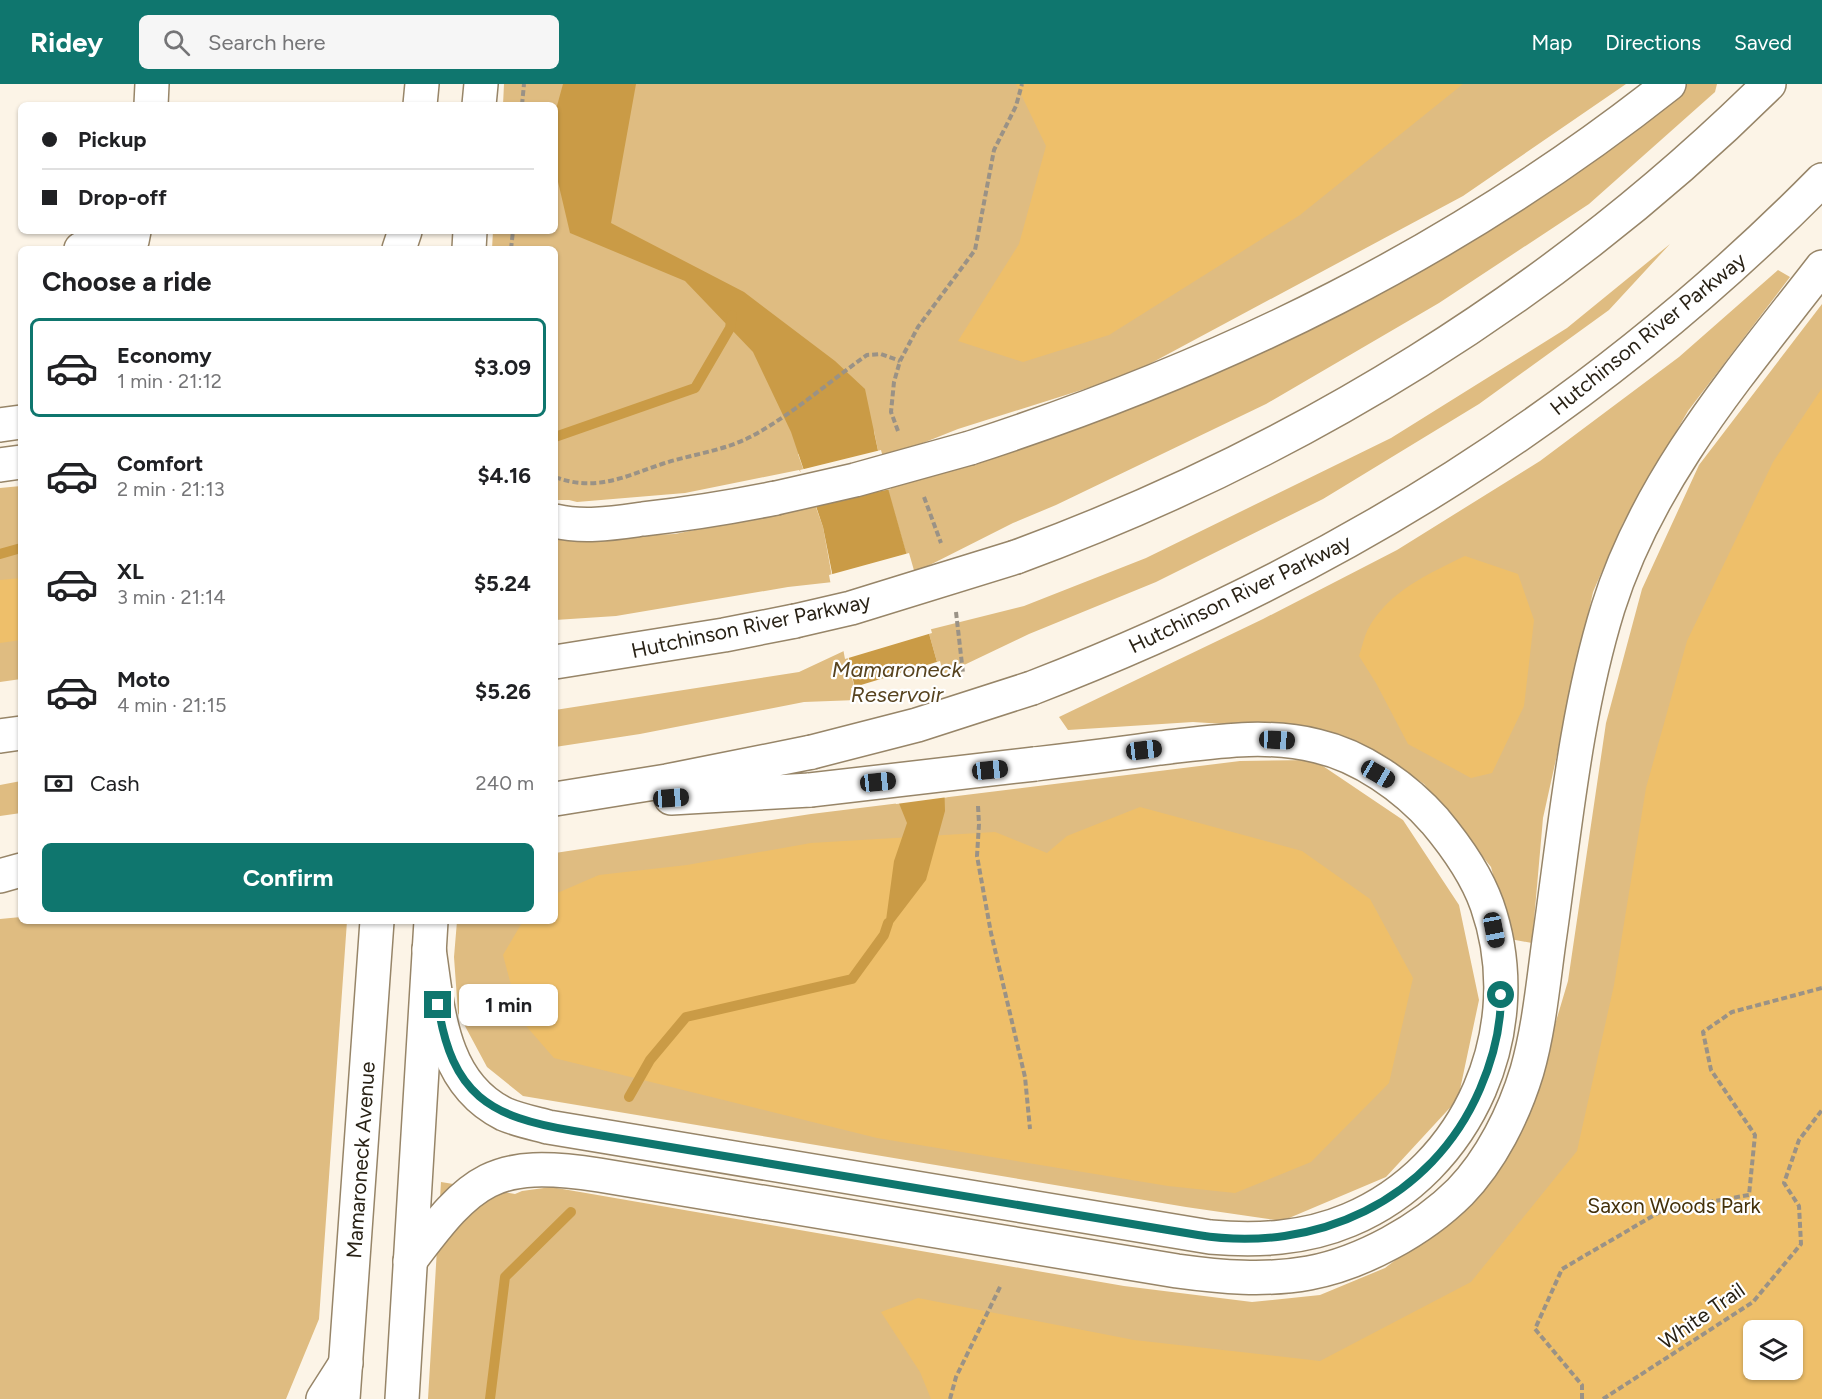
<!DOCTYPE html>
<html lang="en">
<head>
<meta charset="utf-8">
<style>
  :root { --surface:#fff; --page:#f6f6f6; --text:#202124; --muted:#757577; --line:#e0e0e0; --accent:#0f766e }
  body { margin:0; font-family:Figtree,sans-serif; background:var(--page); color:var(--text); height:100vh; display:flex; flex-direction:column; font-size:22px; white-space:nowrap }
  * { box-sizing:border-box; margin:0 }
  p { font-size:20px; color:var(--muted) }
  .icon { flex:none; width:33px; height:33px; fill:none; stroke:currentColor; stroke-width:2; stroke-linecap:round; stroke-linejoin:round }
  .map { position:relative; flex:1; overflow:hidden }
  .sheet { position:absolute; left:18px; top:162px; width:540px; height:678px; display:flex; flex-direction:column; background:var(--surface); border-radius:9px; box-shadow:0 2px 4px #0004 }
  .sheet>* { flex:none }
  .top-card { position:absolute; left:18px; top:18px; width:540px; height:132px; border-radius:9px; box-shadow:0 2px 4px #0004; display:grid; align-content:center; height:132px; padding:0 24px; background:var(--surface) }
  .fabs { position:absolute; left:1743px; top:1236px; display:grid; gap:12px }
  .fabs a { display:grid; place-items:center; width:60px; height:60px; border-radius:9px; background:var(--surface); box-shadow:0 2px 4px #0004; font-size:30px }
  .end { position:absolute; width:27px; height:27px; margin:-14px; border:8px solid #0f766e; background:#fff; box-shadow:0 0 0 3px #fff }
  .from { border-radius:50% }
  .bubble { position:absolute; height:42px; border-radius:9px; background:var(--surface); box-shadow:0 2px 4px #0004; font-size:20px; font-weight:700; line-height:42px; text-align:center }
  .car { position:absolute; width:18px; height:36px; margin:-18px -9px; border-radius:8px; box-shadow:0 0 4px 2px #0007; background:linear-gradient(#222 24%,#8ab4d8 0 40%,#222 0 76%,#8ab4d8 0 86%,#222 0) }
  .top-card b { display:flex; align-items:center; gap:21px; height:57px; font-size:22px }
  .top-card b+b { border-top:2px solid var(--line) }
  .top-card i { width:15px; height:15px; background:var(--text) }
  ul { padding:0; list-style:none }
  li { display:flex; align-items:center; gap:18px; height:99px; margin:0 12px 9px; padding:0 12px; border:3px solid transparent; border-radius:9px }
  li div { flex:1 }
  li b { display:block; font-size:22px }
  li em { font-style:normal; font-weight:700 }
  li.on { border-color:var(--accent) }
  li>.icon { width:54px; height:54px; stroke-width:1.5 }
  h2 { padding:0 24px; font-size:27px; line-height:72px }
  .pay { display:flex; align-items:center; gap:15px; height:66px; padding:0 24px; font-size:22px }
  .pay p { margin-inline-start:auto }
  .action { display:flex; gap:12px; margin-top:auto; padding:12px 24px }
  .action a { flex:1; height:69px; border-radius:9px; background:var(--accent); color:#fff; font-size:24px; font-weight:700; line-height:69px; text-align:center }
  header { display:flex; align-items:center; gap:36px; box-sizing:border-box; height:84px; padding:0 30px; background:var(--accent); color:#fff }
  header strong { font-size:28px }
  nav { display:flex; gap:33px; margin-inline-start:auto; font-size:21px }
  .search { width:420px; height:54px; background:var(--page); display:flex; align-items:center; gap:15px; box-sizing:border-box; padding:0 21px; border-radius:9px; color:var(--muted); font-size:22px }
  .map>svg:first-child { display:block }
</style>
</head>
<body>
<header>
<strong>Ridey</strong>
<div class="search"><svg class="icon" aria-label="search" viewBox="0 0 24 24"><circle cx="10" cy="10" r="6"/><path d="M15 15l6 6"/></svg>Search here</div>
<nav><a>Map</a><a>Directions</a><a>Saved</a></nav>
</header>
<div class="map">
<svg width="1822" height="1315" viewBox="0 0 1822 1315">
  <rect width="100%" height="100%" fill="#fcf4e7"/>
  <path fill="#dfbc81" fill-rule="evenodd" d="M504 0H1626L1463 112 1129 291 958 345 880 376 874 347 798 370 807 396 799 386 685 409 577 418 569 416H555V165H492L493 147H555V21H503Z
    M1684 0H1717L1715 8 1589 120 1439 219 1266 320 1056 421 1013 439 912 490 886 400 974 381 1113 332 1251 271Z
    M1670 160 1609 226 1479 320 1323 415 1156 498 1029 550 941 592 928 546 1024 522 1146 474 1391 354 1567 244Z
    M1778 186 1790 193 1688 327 1623 439 1593 508 1543 734 1532 859 1510 855 1491 783 1424 700 1374 666 1306 645 1193 638 1068 646 1059 633 1263 535 1397 466 1540 377 1679 273Z
    M1822 220V1315H428L441 1098 515 1110 522 1107 551 1103 1124 1202 1252 1218 1320 1211 1385 1184 1449 1135 1540 991 1568 897 1606 639 1642 505 1699 381ZM1754 1246H1792V1286H1754Z
    M21 402V595L0 598V404Z
    M813 415 823 443 833 498 788 503 616 532 555 536V449L573 454 675 450 809 422Z
    M846 566 857 616 804 618 640 650 555 663V626L799 588Z
    M1314 676 1403 736 1459 821 1479 916 1458 1015 1386 1093 1282 1137 1186 1123 523 1012 487 983 458 929 454 873 457 837H555V769L811 730 1240 677Z
    M21 697V729L0 732V701Z
    M21 833V837H347L319 1235 286 1315H0V835Z"/>
  <path fill="#eebf6a" fill-rule="evenodd" d="M1016 0H1463L1300 131 1109 251 1023 278 958 257 1019 160 1046 62Z
    M1822 304V1315H931L920 1288 881 1228 918 1214 1134 1256 1320 1277 1471 1198 1577 1067 1614 901 1646 704 1687 557 1773 378ZM1754 1246H1792V1286H1754Z
    M1465 472 1518 490 1534 536 1524 622 1492 689 1471 694 1408 660 1376 599 1359 572C1362 563 1364 553 1368 545 1389 507 1428 490 1465 472Z
    M21 494V556L0 559V496Z
    M1140 723 1302 767 1370 815 1413 894 1389 999 1311 1078 1235 1109 1168 1102 877 1054 554 974 520 935 503 871 523 837H555V810L599 791 687 781 811 759 995 748 1047 769 1067 752Z"/>
  <path fill="#ca9b46" d="M563 0H636L611 139 744 208 835 277 865 305 880 376 941 592 945 727 926 796 884 851 894 777 907 739 857 616 823 443 791 348 753 268 685 197 570 149 555 85V29Z"/>
  <path fill="#fcf4e7" d="M881 366 891 405 812 421 800 386Z
    M909 469 932 549 845 575 829 491Z
    M940 577 944 592 948 713 896 720 854 618 851 604Z"/>
  <g fill="none" stroke-linecap="round" stroke-linejoin="round">
    <path stroke="#ca9b46" stroke-width="10" d="M555 353 695 304 730 244 732 231
      M0 470 21 464
      M629 1013 650 976 686 933 852 895 884 851 888 839
      M490 1315 505 1193 571 1128"/>
    <g stroke="#978568" stroke-width="36">
      <path id="minor" d="M151 21 152 0
        M81 165 132 157 134 147"/>
    </g>
    <g stroke="#978568" stroke-width="36">
      <path id="major" d="M420 21 422 0
        M479 21 481 0
        M469 165 470 147
        M343 1315 377 837
        M402 1315 431 837"/>
    </g>
    <g stroke="#978568" stroke-width="36">
      <path id="highway" d="M399 165 405 147
        M0 341 21 338
        M970 364C1226 281 1457 168 1669 0
        M0 381 21 378
        M555 437C584 444 614 439 643 435 688 430 732 423 776 414
        M1016 473C1297 370 1556 211 1769 0
        M555 578 724 551 795 537
        M1032 604C1335 487 1593 328 1822 96
        M0 652 21 649
        M671 714 810 706
        M555 715 667 697 812 668
        M0 792 21 786
        M429 865C438 925 441 999 504 1030 518 1036 533 1039 548 1043L1210 1153C1257 1157 1304 1155 1349 1136 1470 1085 1530 944 1487 821 1476 790 1456 762 1435 737 1405 703 1361 672 1317 662 1265 649 1213 658 1160 664 1119 670 1077 675 1035 680
        M410 1177C472 1094 493 1075 599 1091L1177 1187C1221 1193 1265 1197 1309 1189 1362 1179 1422 1146 1460 1108 1491 1076 1514 1030 1527 987 1539 945 1543 900 1549 857 1565 746 1575 631 1608 524 1649 393 1740 289 1822 183
        M323 1315 346 1279"/>
    </g>
    <path stroke="#9a9286" stroke-width="4" stroke-dasharray="6 3" stroke-linecap="butt" d="M522 21 524 0
      M511 165 513 147
      M898 347 891 328 894 298 900 277 918 243 975 166 994 66 1016 22 1022 0
      M555 393C595 408 624 393 662 380 692 370 725 367 754 351 794 329 830 297 867 271L881 270 900 277
      M924 413 941 459
      M956 528 963 589
      M978 722 979 740 977 772 991 849 1025 993 1030 1045
      M950 1315 956 1293 1001 1201
      M1582 1315V1301L1535 1245 1562 1185 1663 1126 1749 1111 1755 1051 1711 986 1703 948 1732 928 1822 904
      M1603 1315 1753 1218 1801 1160 1799 1122 1784 1099 1799 1056 1822 1026"/>
    <use href="#minor" stroke="#fff" stroke-width="33"/>
    <use href="#major" stroke="#fff" stroke-width="33"/>
    <use href="#highway" stroke="#fff" stroke-width="33"/>
    <g stroke="#978568" stroke-width="36" stroke-linecap="butt">
      <path id="highway-bridge" d="M776 414 855 396 970 364
        M795 537 851 524 1016 473
        M812 668 917 641 1032 604
        M810 706 1035 680"/>
    </g>
    <use href="#highway-bridge" stroke="#fff" stroke-width="33"/>
  </g>
  <g fill="none" stroke-linecap="round" stroke-linejoin="round">
    <path stroke="#0f766e" stroke-width="8" d="M438 921C452 1011 489 1033 574 1047L1198 1151C1315 1170 1432 1117 1480 1005 1493 975 1501 944 1501 911"/>
  </g>
  <g text-anchor="middle" stroke-width="4.5" stroke-linejoin="round" paint-order="stroke">
    <g font-size="21" fill="#292216" stroke="#fff">
      <text transform="translate(1648 250) rotate(-39)" y="7">Hutchinson River Parkway</text>
      <text transform="translate(1240 510) rotate(-26)" y="7">Hutchinson River Parkway</text>
      <text transform="translate(751 542) rotate(-12)" y="7">Hutchinson River Parkway</text>
      <text transform="translate(361 1076) rotate(-86)" y="7">Mamaroneck Avenue</text>
      <text transform="translate(1702 1232) rotate(-35)" y="7">White Trail</text>
    </g>
    <g font-size="21" fill="#43300a" stroke="#fff">
      <text x="1674" y="1129">Saxon Woods Park</text>
    </g>
    <g font-size="22" font-style="italic" fill="#57431f" stroke="#fff">
      <text x="897" y="593">Mamaroneck<tspan x="897" dy="25">Reservoir</tspan></text>
    </g>
  </g>
</svg>
<div class="fabs">
<a><svg class="icon" aria-label="layers" viewBox="0 0 24 24"><path d="M12 4l9 5-9 5-9-5zM3 14l9 5 9-5"/></svg></a>
</div>
<i class="end from" style="left:1501px;top:911px"></i>
<i class="end" style="left:438px;top:921px"></i>
<div class="bubble" style="left:459px;top:900px;width:99px">1 min</div>
<i class="car" style="left:1277px;top:656px;rotate:93deg"></i>
<i class="car" style="left:1144px;top:666px;rotate:83deg"></i>
<i class="car" style="left:990px;top:686px;rotate:84deg"></i>
<i class="car" style="left:1378px;top:690px;rotate:120deg"></i>
<i class="car" style="left:878px;top:698px;rotate:84deg"></i>
<i class="car" style="left:671px;top:714px;rotate:86deg"></i>
<i class="car" style="left:1494px;top:846px;rotate:169deg"></i>
<div class="top-card">
<b><i class="from"></i>Pickup</b>
<b><i></i>Drop-off</b>
</div>
<section class="sheet">
<h2>Choose a ride</h2>
<ul>
<li class="on"><svg class="icon" aria-label="car" viewBox="0 0 24 24"><path d="M5 17H2v-5l4-1 3-4h7l3 4 3 1v5h-3M9 17h6M6 11h13"/><circle cx="7" cy="17" r="2"/><circle cx="17" cy="17" r="2"/></svg><div><b>Economy</b><p>1 min · 21:12</p></div><em>$3.09</em></li>
<li><svg class="icon" aria-label="car" viewBox="0 0 24 24"><path d="M5 17H2v-5l4-1 3-4h7l3 4 3 1v5h-3M9 17h6M6 11h13"/><circle cx="7" cy="17" r="2"/><circle cx="17" cy="17" r="2"/></svg><div><b>Comfort</b><p>2 min · 21:13</p></div><em>$4.16</em></li>
<li><svg class="icon" aria-label="car" viewBox="0 0 24 24"><path d="M5 17H2v-5l4-1 3-4h7l3 4 3 1v5h-3M9 17h6M6 11h13"/><circle cx="7" cy="17" r="2"/><circle cx="17" cy="17" r="2"/></svg><div><b>XL</b><p>3 min · 21:14</p></div><em>$5.24</em></li>
<li><svg class="icon" aria-label="car" viewBox="0 0 24 24"><path d="M5 17H2v-5l4-1 3-4h7l3 4 3 1v5h-3M9 17h6M6 11h13"/><circle cx="7" cy="17" r="2"/><circle cx="17" cy="17" r="2"/></svg><div><b>Moto</b><p>4 min · 21:15</p></div><em>$5.26</em></li>
</ul>
<div class="pay"><svg class="icon" aria-label="cash" viewBox="0 0 24 24"><path d="M3 7h18v10H3z"/><circle cx="12" cy="12" r="2"/></svg>Cash<p>240 m</p></div>
<div class="action"><a>Confirm</a></div>
</section>
</div>
</body>
</html>
